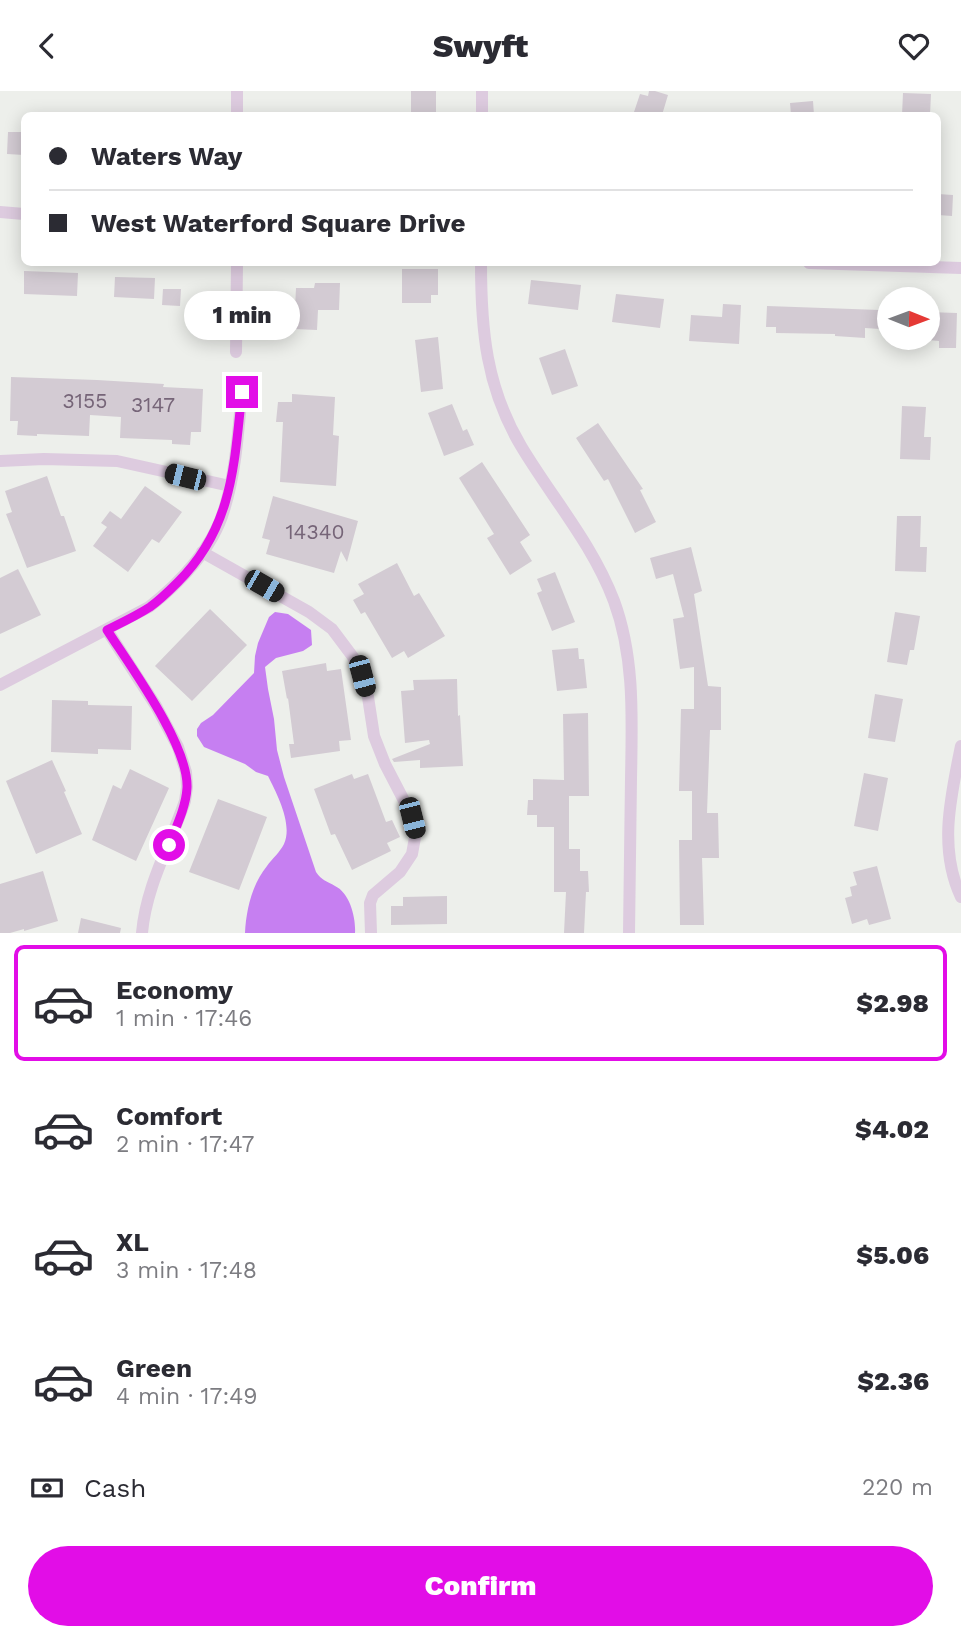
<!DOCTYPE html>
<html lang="en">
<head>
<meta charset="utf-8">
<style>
  :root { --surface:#fff; --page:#f2f2f3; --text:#2b2b33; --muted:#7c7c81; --line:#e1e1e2; --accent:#e20de7 }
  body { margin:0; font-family:"Work Sans",sans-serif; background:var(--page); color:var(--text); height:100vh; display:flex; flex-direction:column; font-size:26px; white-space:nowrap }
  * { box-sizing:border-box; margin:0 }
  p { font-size:23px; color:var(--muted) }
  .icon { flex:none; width:38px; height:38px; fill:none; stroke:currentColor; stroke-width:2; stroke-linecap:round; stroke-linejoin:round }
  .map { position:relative; height:842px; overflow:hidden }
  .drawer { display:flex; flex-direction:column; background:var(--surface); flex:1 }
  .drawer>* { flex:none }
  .top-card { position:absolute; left:21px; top:21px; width:920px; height:154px; border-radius:10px; box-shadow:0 4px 18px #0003; display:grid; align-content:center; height:154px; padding:0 28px; background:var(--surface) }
  .needle { width:46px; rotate:91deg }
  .buttons { position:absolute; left:877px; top:196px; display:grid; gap:14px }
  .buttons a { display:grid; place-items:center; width:63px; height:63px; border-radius:50%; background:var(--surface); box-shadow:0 4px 18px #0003; font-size:35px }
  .end { position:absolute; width:32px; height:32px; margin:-16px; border:9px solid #e20de7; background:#fff; box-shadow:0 0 0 4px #fff }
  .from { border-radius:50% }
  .bubble { position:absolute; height:49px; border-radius:24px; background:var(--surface); box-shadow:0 4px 18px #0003; font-size:23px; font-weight:800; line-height:49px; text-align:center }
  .car { position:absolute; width:21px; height:42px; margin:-21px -10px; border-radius:9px; box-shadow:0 0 5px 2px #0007; background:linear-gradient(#222 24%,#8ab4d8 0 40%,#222 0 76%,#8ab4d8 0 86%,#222 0) }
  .top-card b { display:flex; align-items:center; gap:24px; height:66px; font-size:26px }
  .top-card b+b { border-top:2px solid var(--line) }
  .top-card i { width:18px; height:18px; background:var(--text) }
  ul { padding:12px 0 0; list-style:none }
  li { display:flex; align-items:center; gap:21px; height:116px; margin:0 14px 10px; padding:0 14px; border:4px solid transparent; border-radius:10px }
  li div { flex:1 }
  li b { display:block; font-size:26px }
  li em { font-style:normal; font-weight:800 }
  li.active { border-color:var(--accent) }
  li>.icon { width:63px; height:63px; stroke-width:1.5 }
  .pay { display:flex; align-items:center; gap:18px; height:77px; padding:0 28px; font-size:26px }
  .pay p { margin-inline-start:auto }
  .primary-button { display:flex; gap:14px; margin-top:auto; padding:14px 28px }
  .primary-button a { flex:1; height:80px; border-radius:42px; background:var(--accent); color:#fff; font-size:28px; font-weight:800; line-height:80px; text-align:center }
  header { display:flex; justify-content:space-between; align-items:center; height:91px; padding:0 28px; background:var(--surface); font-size:32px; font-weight:800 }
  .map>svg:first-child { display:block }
</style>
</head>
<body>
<header><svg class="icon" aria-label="back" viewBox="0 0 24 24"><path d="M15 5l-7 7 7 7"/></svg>Swyft<svg class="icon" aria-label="heart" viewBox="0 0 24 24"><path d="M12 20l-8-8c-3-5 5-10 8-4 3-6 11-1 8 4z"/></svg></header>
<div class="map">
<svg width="961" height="842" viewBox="0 0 961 842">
  <rect width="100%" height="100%" fill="#edefeb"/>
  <path fill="#c67ff1" d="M275 521 288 523 311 539 312 554 303 560 276 567 265 576 268 598 274 628 277 659 284 686 316 781C322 790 327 790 335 795 350 802 356 827 355 842H245C246 820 252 793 267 775 272 768 280 761 284 753 293 733 277 703 268 685L256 681 245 673 204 656 197 645V638L201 632 213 624 254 582 255 565 258 552 269 526Z"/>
  <path fill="#d3cbd3" d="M411 0H436V24H411Z
    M649 0H655L668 4 662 24H633L640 3 648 5Z
    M903 2 931 3 930 24H902Z
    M813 10 814 24H791L790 12Z
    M8 41H24V64L7 63Z
    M938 103 953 104 952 125 938 124Z
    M402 178H438V204H431V212H402Z
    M24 180 78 182 77 205 24 203Z
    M115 186 155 187 154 208 114 206Z
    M531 189 581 194 578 219 528 213Z
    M315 192H340L339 219H318L317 239 294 238 296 197H314Z
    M163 198H181L180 215 162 214Z
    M616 203 664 208 660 237 612 231Z
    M723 213 741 214 739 253 689 250 691 224 722 226Z
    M767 215 880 219V238L865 237V247L835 245V243L776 242V236H766Z
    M928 221 957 222 956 257H939V250L928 249Z
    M438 246 443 298 421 301 415 249Z
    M565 258 578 295 552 304 539 267Z
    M11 286 97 289 164 293 163 296 203 298 201 341H191L190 354 172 353V349L120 347 121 326 90 324 89 345 37 343V345L17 344 18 330H10Z
    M292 303 335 306 333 344 339 345 336 395 280 391 283 331H276L278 311H292Z
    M452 313 463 340 467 338 474 354 444 365 428 322Z
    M902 315 926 316 924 346H931L930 369 900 368Z
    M598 332 643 398 640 399 656 431 635 442 608 388 604 390 576 347Z
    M482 371 530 444 520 451 532 470 510 484 487 447 494 443 459 387Z
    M47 385 61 425H64L76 460 27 477 6 423 12 421 5 400Z
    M145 395 182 421 159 452 152 448 128 481 93 455 107 436 101 432 110 420 121 428Z
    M273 405 358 430 347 471 341 460 334 482 266 463 270 449 262 447Z
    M897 425H921L920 456H927L926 481 895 480Z
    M691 456 702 500 694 503 708 595 721 596V639H710L707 722H718L719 767H702L704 834H680L679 749H692V700H679L681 618H694V576L680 578 673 528 684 526 673 483 656 488 650 467Z
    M397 472 414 505 419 502 445 545 408 567 404 560 392 567 365 521 361 523 353 509 364 503 358 493Z
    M18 478 41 524 0 543V487Z
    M555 481 575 531 552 540 537 502 542 500 537 488Z
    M210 518 247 554 192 610 155 575Z
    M895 521 920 525 914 559H910L907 574 887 571Z
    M578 557 579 568H584L587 597 557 600 552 559Z
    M326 572 327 580 341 578 351 649 339 650 340 660 291 667 289 653H294L288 607 287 608 282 580Z
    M457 588 458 625 460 624 463 675 420 677V669L394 671 392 668 430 653 429 649 405 652 401 600 414 599 413 589Z
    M875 603 903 608 895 651 868 647Z
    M52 609 88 610V614L132 615 131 659 98 658V663L51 661Z
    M588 622 589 705H569V758H580V780H588L589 801H586L584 842H564L566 801H554V736H537V724H527L528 709H533V688L564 689 563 623Z
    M52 669 66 700 64 701 82 743 36 763 6 690Z
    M130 678 169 697 136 770 92 749 113 694 121 698Z
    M864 682 888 687 878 740 854 735Z
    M352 683 354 688 368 683 386 731 392 729 400 746 387 752 391 760 352 779 335 743 331 744 314 698Z
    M218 708 267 726 239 799 189 781Z
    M877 775 891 828 869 834 867 828 852 833 845 807 852 805 850 796 857 794 853 781Z
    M43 780 58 830 24 840V838L10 842H0V793Z
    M447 805V833L391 834V815H403V806Z
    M81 827 121 837 120 842H78Z"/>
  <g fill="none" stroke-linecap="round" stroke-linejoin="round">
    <path stroke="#ddcbdf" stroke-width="12" d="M237 24V0
      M482 24V0
      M0 121 24 123
      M481 172C481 239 486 296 521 355 552 407 592 452 614 510 635 567 632 628 631 688 630 739 630 791 629 842
      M809 172 961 177
      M236 261 237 172
      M0 370 44 368 117 370 230 395
      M202 461 309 521 332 538 353 566 362 585 368 606 374 645 385 673 413 727 416 741 412 763 400 781 373 804 370 812 371 842
      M107 539 156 615 178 656 186 681 187 696 185 710C170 754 146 795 142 842
      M0 594 149 516C179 493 213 457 224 419 236 381 238 341 242 301
      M961 655C951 705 938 757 961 806"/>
  </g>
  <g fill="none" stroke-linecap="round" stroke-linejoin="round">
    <path stroke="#e20de7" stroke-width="9" d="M169 754C176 736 186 716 187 697 189 655 131 576 107 539 121 532 136 525 150 516 160 509 169 500 178 491 233 436 234 374 242 301"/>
  </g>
  <g text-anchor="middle" stroke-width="6" stroke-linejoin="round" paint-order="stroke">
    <g font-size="21" fill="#766578">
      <text x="85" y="317">3155</text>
      <text x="153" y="321">3147</text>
      <text x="315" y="448">14340</text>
    </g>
  </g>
</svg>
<div class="buttons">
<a><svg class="needle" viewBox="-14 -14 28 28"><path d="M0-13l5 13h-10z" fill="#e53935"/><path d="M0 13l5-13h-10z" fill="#7c7c81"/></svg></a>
</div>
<i class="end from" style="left:169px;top:754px"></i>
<i class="end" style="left:242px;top:301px"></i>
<div class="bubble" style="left:184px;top:200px;width:116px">1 min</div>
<i class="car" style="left:185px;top:386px;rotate:284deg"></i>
<i class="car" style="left:264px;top:495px;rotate:120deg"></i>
<i class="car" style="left:362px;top:585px;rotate:165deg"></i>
<i class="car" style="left:412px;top:727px;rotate:166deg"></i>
<div class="top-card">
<b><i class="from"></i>Waters Way</b>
<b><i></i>West Waterford Square Drive</b>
</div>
</div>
<section class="drawer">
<ul>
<li class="active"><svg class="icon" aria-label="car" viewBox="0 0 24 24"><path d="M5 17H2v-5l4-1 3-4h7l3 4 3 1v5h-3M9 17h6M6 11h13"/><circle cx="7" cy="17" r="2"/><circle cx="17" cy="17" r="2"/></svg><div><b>Economy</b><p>1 min · 17:46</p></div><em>$2.98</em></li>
<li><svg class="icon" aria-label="car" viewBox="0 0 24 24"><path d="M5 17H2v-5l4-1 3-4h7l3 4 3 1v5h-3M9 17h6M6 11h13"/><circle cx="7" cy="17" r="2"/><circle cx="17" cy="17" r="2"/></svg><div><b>Comfort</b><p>2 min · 17:47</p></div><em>$4.02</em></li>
<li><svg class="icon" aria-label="car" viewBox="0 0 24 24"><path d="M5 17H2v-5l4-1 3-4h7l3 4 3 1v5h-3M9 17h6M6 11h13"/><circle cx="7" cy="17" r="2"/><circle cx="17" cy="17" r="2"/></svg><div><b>XL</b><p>3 min · 17:48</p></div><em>$5.06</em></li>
<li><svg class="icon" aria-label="car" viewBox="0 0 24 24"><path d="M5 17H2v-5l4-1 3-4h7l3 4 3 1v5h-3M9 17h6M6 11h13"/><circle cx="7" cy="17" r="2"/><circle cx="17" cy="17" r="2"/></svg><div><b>Green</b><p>4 min · 17:49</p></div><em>$2.36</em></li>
</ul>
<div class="pay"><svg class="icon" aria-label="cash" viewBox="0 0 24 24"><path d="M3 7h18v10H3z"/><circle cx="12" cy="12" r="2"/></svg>Cash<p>220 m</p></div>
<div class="primary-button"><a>Confirm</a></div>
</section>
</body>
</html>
